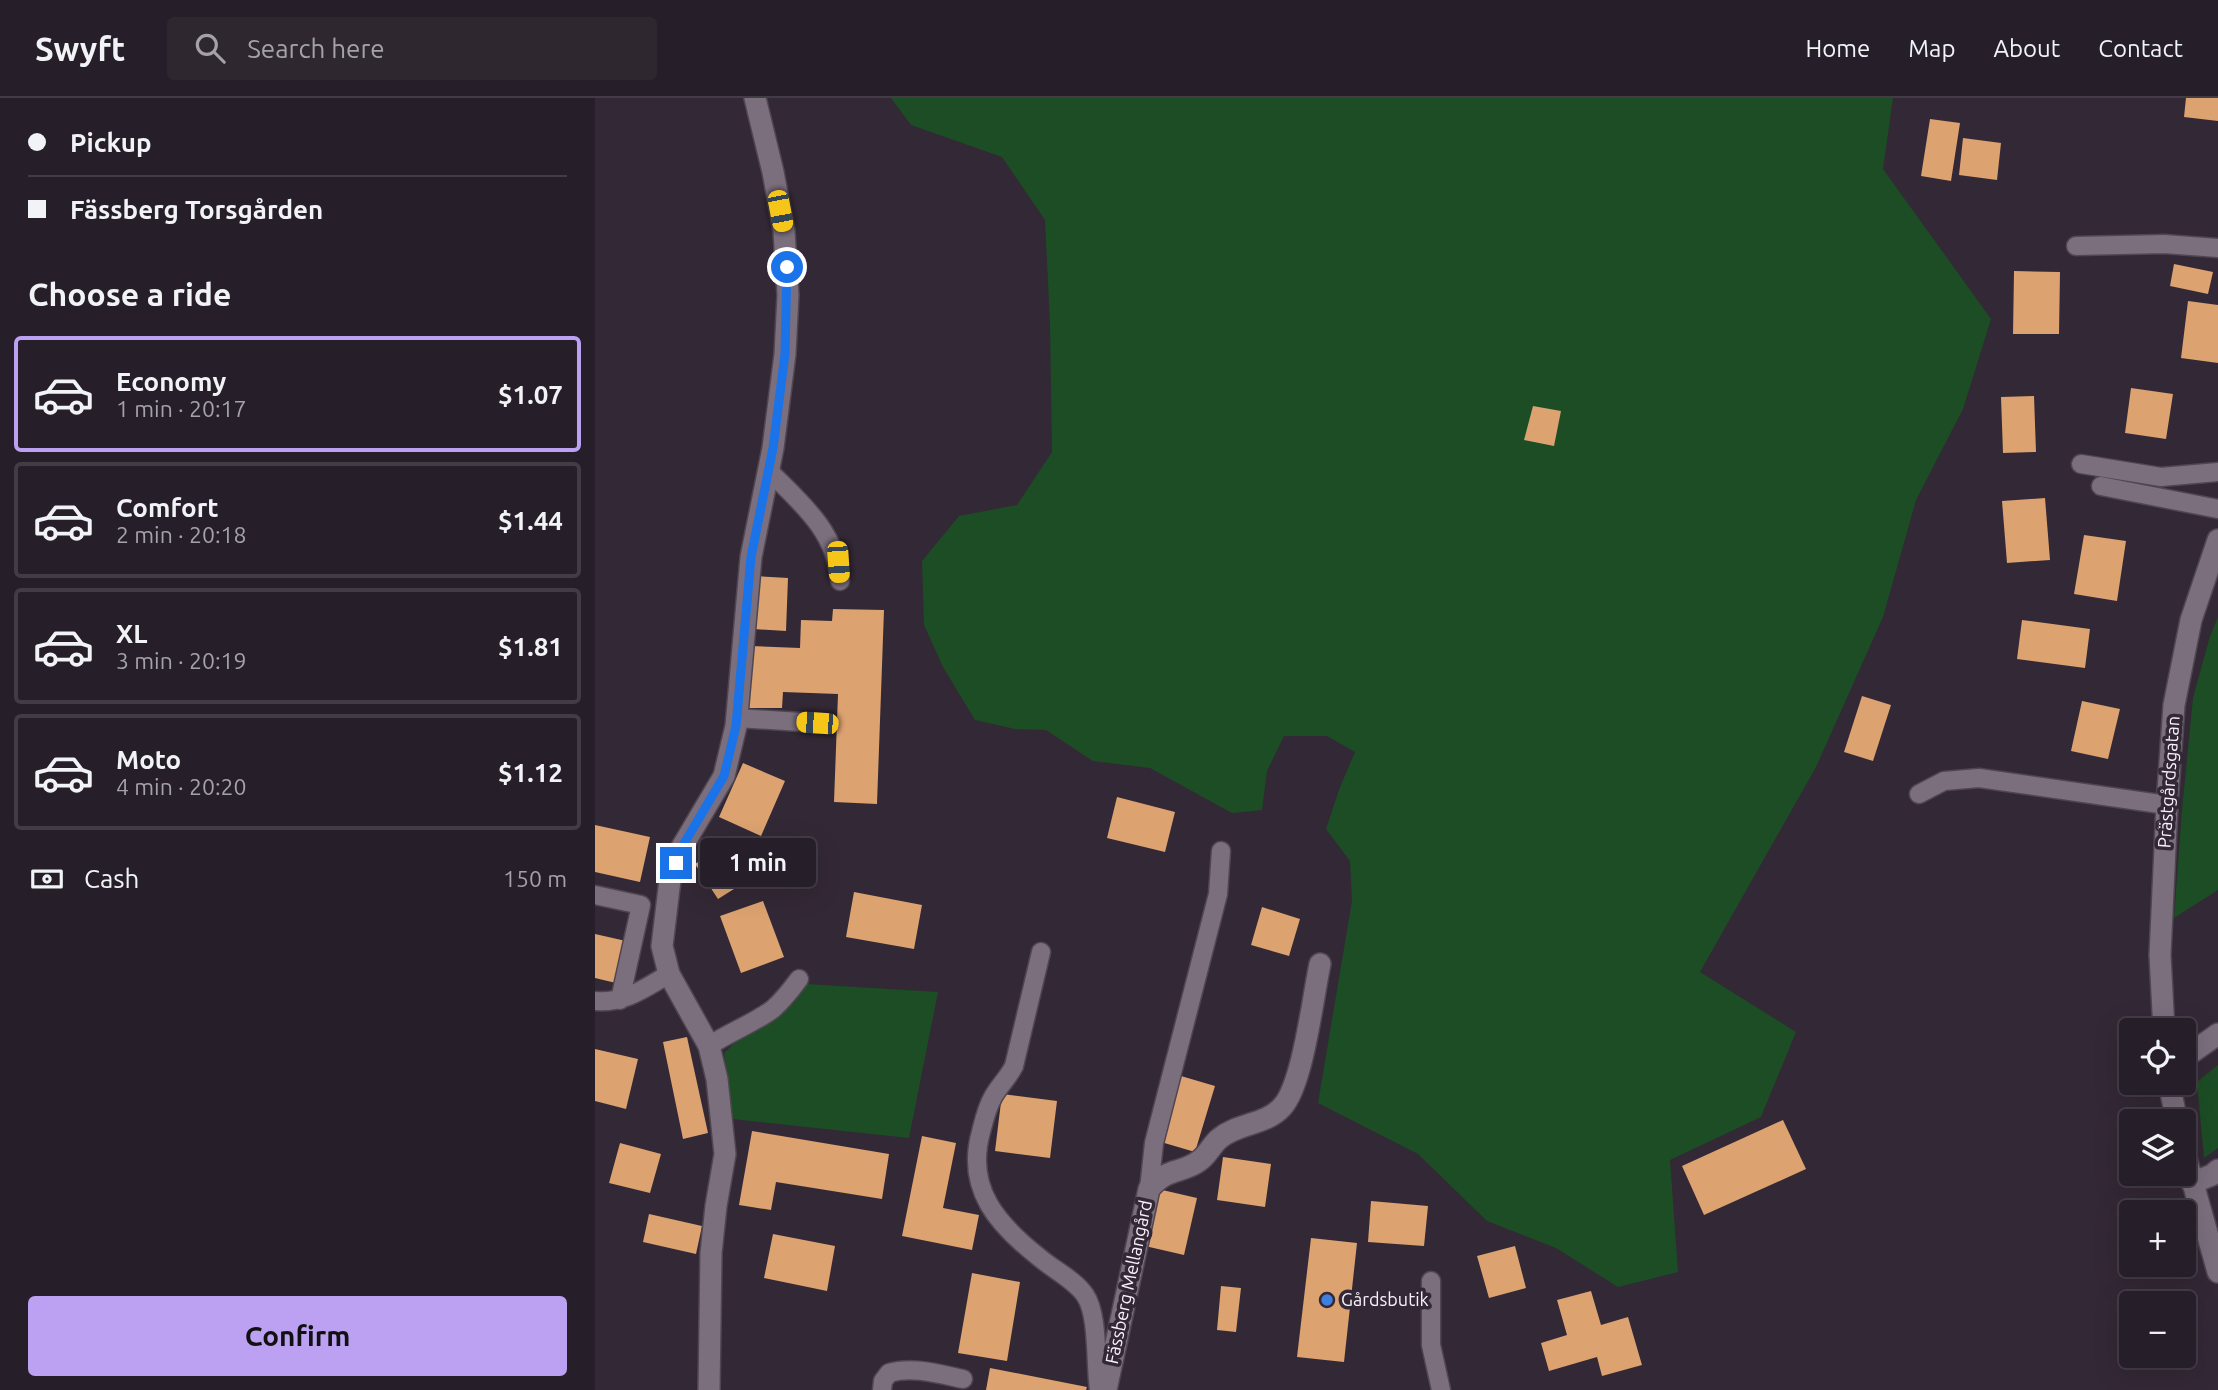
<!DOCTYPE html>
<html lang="en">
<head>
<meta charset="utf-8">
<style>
  :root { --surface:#261e28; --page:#2e2730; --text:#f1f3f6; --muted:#a4a2a8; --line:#423c45; --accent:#bca0f2 }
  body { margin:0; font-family:Ubuntu,sans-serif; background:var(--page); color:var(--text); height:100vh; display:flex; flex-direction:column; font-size:26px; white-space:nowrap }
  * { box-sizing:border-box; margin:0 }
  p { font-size:23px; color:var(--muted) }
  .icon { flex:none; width:38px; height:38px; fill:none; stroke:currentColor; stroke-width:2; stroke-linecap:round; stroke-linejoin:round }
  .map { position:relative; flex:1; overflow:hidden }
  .details { display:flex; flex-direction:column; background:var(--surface); width:595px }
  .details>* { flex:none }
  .top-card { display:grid; align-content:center; height:154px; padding:0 28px; background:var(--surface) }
  .controls { position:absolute; left:1524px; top:920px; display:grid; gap:14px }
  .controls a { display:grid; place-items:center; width:77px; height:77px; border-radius:7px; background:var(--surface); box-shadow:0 7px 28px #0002,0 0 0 2px var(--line); font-size:35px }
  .end { position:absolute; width:32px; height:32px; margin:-16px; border:9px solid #1a73e8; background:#fff; box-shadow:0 0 0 4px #fff }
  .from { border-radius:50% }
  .bubble { position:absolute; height:49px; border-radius:7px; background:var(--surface); box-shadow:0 7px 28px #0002,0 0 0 2px var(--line); font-size:23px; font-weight:600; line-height:49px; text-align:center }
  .car { position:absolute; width:21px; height:42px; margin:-21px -10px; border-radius:9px; box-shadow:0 0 5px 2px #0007; background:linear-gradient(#f5c518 24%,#345 0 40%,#f5c518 0 76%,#345 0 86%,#f5c518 0) }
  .top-card b { display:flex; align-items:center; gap:24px; height:66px; font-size:26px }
  .top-card b+b { border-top:2px solid var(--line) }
  .top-card i { width:18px; height:18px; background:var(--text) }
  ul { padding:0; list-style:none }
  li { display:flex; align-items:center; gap:21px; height:116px; margin:0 14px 10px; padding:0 14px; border:4px solid var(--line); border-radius:7px }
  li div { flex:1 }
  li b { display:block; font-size:26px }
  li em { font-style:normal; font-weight:600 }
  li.on { border-color:var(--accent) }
  li>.icon { width:63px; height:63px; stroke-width:1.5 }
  h2 { padding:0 28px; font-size:32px; line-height:84px }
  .pay { display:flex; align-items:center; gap:18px; height:77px; padding:0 28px; font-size:26px }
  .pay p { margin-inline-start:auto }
  .cta { display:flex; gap:14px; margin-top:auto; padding:14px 28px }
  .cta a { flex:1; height:80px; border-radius:7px; background:var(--accent); color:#111; font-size:28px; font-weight:600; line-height:80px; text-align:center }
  header { display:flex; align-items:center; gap:42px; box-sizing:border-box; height:98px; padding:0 35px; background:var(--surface); border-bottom:2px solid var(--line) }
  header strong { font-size:33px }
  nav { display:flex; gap:38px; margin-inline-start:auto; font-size:24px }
  .search { width:490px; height:63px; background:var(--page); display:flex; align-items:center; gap:18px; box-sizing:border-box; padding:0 24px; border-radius:7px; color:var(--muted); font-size:26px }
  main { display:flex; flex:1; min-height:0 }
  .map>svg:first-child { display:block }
</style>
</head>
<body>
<header>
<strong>Swyft</strong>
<div class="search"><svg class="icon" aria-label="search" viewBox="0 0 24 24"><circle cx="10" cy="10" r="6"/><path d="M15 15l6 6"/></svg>Search here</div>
<nav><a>Home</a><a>Map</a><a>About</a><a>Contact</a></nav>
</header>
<main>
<section class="details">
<div class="top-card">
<b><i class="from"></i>Pickup</b>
<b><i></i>Fässberg Torsgården</b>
</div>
<h2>Choose a ride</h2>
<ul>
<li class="on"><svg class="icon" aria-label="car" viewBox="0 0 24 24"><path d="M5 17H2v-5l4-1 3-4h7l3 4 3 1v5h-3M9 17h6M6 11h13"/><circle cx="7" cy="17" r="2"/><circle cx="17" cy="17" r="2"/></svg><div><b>Economy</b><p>1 min · 20:17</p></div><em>$1.07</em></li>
<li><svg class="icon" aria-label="car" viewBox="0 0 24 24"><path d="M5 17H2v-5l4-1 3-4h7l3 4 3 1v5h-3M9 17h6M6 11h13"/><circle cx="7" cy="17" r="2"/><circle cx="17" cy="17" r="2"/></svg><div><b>Comfort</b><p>2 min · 20:18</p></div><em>$1.44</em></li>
<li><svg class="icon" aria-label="car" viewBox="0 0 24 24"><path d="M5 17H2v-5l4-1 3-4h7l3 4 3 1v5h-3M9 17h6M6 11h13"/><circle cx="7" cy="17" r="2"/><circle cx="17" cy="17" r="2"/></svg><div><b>XL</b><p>3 min · 20:19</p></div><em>$1.81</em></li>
<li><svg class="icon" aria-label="car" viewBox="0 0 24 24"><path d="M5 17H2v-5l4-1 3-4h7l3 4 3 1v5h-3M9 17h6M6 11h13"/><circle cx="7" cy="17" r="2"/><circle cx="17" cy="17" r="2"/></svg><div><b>Moto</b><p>4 min · 20:20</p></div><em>$1.12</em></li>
</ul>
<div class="pay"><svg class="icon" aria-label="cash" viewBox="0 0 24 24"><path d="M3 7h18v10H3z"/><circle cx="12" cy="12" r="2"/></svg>Cash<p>150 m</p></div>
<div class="cta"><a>Confirm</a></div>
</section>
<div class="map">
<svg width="1623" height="1292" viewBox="0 0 1623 1292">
  <rect width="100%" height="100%" fill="#332835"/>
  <path fill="#1c4d25" d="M296 0H1298L1288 71 1396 221 1368 311 1321 402 1288 519 1221 669 1105 874 1201 934 1166 1019 1075 1062 1083 1174 1023 1189 961 1150 892 1123 823 1056 723 1005 757 803 755 763 731 731 745 689 760 654 732 638H689L672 673 667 712 637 715 555 670 498 663 451 632 420 631 380 622 348 569 329 527 327 463 364 418 422 407 457 354 455 225 450 122 407 59 316 27Z
    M1623 519V792L1579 820 1587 712 1598 600 1615 538Z
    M212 886 343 894 314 1040 137 1021 129 955 159 926 198 906Z
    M1623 967V1050L1609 1060 1602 984Z"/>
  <path fill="#dca270" d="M1591 0H1623V23L1589 19Z
    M1335 21 1365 25 1356 83 1326 78Z
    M1368 40 1406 45 1402 82 1364 77Z
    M1579 166 1618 174 1613 196 1575 188Z
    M1419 173 1465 174 1464 236H1418Z
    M1593 203 1623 207V265L1586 260Z
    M1536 290 1578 296 1571 341 1530 335Z
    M1439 298 1441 354 1408 355 1406 299Z
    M938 308 966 313 959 348 929 342Z
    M1450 400 1455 462 1412 465 1407 403Z
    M1489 437 1531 443 1522 503 1479 496Z
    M161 478 193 480 191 533 158 531Z
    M238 511 289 512 282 706 239 704 243 596 188 594 187 610H154L156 548 205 550 206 522 237 523Z
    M1427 522 1495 531 1490 570 1422 561Z
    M1267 598 1296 607 1278 663 1249 654Z
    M1487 603 1525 611 1513 661 1476 653Z
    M148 665 190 683 166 738 124 719Z
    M522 699 580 714 570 754 512 740Z
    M0 727 55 739 45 784 0 774Z
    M124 750 147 786 123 801 100 766Z
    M259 794 327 807 319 851 251 839Z
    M168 803 189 859 146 875 125 818Z
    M667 809 705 821 694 858 656 847Z
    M0 836 31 843 21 885 0 880Z
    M92 939 113 1035 88 1041 68 944Z
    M0 951 43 961 31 1011 0 1003Z
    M586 978 620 988 600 1054 566 1044Z
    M407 996 462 1003 455 1060 400 1053Z
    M1188 1022 1211 1071 1109 1117 1087 1068Z
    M157 1033 294 1056 287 1101 181 1084 176 1112 144 1107Z
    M327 1038 361 1045 348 1110 384 1117 377 1152 307 1138Z
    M25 1045 66 1056 55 1095 14 1085Z
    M628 1059 676 1066 670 1109 622 1102Z
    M563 1091 602 1100 589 1157 550 1148Z
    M776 1103 833 1108 829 1148 773 1144Z
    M54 1116 107 1128 101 1156 48 1144Z
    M178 1136 240 1148 232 1193 169 1180Z
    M716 1140 762 1145 749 1264 702 1259Z
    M920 1148 931 1190 894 1200 882 1158Z
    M377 1175 425 1184 412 1263 363 1255Z
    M626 1188 646 1190 641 1234 622 1232Z
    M996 1193 1006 1227 1033 1219 1047 1267 1007 1278 1002 1259 954 1273 946 1245 972 1237 962 1202Z
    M395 1270 492 1289 491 1292H391Z"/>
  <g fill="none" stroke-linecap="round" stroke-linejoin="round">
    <g stroke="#504651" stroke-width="21">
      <path id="service" d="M1481 148 1569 146 1623 150
        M1486 366 1566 379 1623 374
        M173 372C206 405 241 433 245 483
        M1506 388 1623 411
        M142 620 221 625
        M1324 696 1349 683 1384 680 1572 707
        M0 797 46 807 25 902
        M446 854 419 968C413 980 404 988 398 999 392 1009 389 1022 386 1034 370 1091 403 1127 445 1160 459 1172 480 1182 490 1197 504 1217 500 1267 504 1292
        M0 903C29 906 50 890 74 876
        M114 948C134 934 158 926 178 911 188 902 196 892 204 881
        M554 1091 559 1045 623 796 626 753
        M836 1183V1247L846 1292
        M287 1292 288 1283 294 1275C318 1268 344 1276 368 1281"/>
    </g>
    <g stroke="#504651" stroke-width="24">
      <path id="minor" d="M1569 933 1565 857 1572 707 1579 607 1596 522 1623 442
        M1589 960 1623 936
        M1574 985 1582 1024
        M1589 1053 1623 1174
        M1597 1085 1617 1077 1623 1072
        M114 1292 116 1155 121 1108 130 1056 122 981 114 948 74 876 67 848 75 782 87 749 129 678 141 628 156 459 178 350 190 256 193 197 189 133 178 74 160 0
        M511 1292 554 1091C572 1069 586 1076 604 1063 613 1057 617 1046 625 1040 643 1025 671 1027 687 1009 708 987 718 898 725 866"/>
    </g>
    <use href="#service" stroke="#7b6e7d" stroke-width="18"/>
    <use href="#minor" stroke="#7b6e7d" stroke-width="21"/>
  </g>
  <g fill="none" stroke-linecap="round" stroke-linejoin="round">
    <path stroke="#1a73e8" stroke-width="9" d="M81 765 87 749 129 678 141 628 156 459 178 350 190 256 192 169"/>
  </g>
  <circle fill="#3f7fe0" stroke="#332835" stroke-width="2.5" cx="732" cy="1202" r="7"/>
  <g text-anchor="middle" stroke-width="7" stroke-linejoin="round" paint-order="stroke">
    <g font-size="18" fill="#f8f1fa" stroke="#332835">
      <text transform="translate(1574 684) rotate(-86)" y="6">Prästgårdsgatan</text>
      <text transform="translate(534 1184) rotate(-78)" y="6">Fässberg Mellangård</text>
    </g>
    <g font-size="18" fill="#f8f1fa" stroke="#332835" text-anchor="start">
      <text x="746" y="1208">Gårdsbutik</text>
    </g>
  </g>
</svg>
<div class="controls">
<a><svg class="icon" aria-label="locate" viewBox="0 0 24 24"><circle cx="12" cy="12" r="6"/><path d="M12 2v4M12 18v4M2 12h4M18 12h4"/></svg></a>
<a><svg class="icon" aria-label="layers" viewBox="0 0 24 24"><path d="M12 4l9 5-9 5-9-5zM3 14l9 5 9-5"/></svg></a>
<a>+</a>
<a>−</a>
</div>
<i class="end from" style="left:192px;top:169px"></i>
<i class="end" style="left:81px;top:765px"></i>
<div class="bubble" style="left:105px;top:740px;width:116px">1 min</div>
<i class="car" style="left:185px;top:113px;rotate:169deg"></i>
<i class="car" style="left:243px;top:464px;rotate:176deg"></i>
<i class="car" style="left:222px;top:625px;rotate:274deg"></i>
</div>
</main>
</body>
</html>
